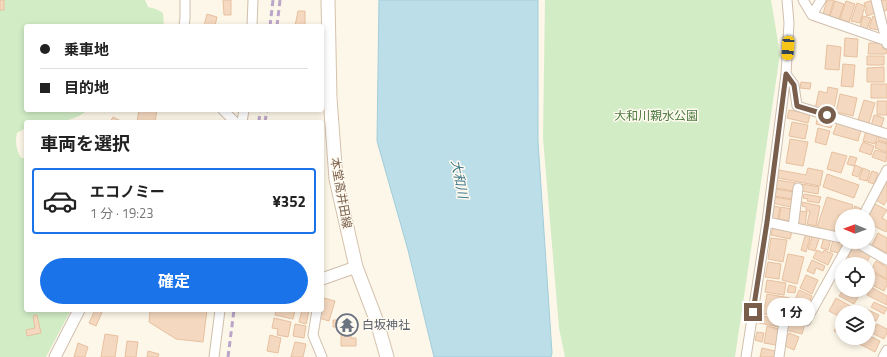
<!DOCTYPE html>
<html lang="ja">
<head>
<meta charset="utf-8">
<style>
  :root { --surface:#fff; --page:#f6f6f6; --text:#222; --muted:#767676; --line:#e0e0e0; --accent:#1a73e8 }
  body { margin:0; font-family:"Titillium Web","Noto Sans JP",sans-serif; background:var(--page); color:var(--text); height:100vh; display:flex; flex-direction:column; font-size:15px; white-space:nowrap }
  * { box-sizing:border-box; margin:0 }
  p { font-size:13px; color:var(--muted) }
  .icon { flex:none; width:22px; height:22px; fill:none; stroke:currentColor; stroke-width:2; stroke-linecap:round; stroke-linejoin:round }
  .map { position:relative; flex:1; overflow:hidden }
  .panel { position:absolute; left:24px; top:120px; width:300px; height:192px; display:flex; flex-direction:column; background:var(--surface); border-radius:4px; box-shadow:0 2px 6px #0003 }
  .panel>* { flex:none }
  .hud { position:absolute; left:24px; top:24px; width:300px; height:88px; border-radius:4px; box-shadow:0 2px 6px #0003; display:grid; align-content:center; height:88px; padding:0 16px; background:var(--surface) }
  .needle { width:26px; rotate:271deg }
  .buttons { position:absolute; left:835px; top:209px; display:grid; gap:8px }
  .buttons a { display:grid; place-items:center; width:40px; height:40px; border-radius:50%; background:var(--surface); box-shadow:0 2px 6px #0003; font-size:20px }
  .end { position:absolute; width:18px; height:18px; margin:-9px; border:5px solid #795f4b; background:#fff; box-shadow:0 0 0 2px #fff }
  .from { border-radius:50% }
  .bubble { position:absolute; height:28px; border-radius:14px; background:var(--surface); box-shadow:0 2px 6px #0003; font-size:13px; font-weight:700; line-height:28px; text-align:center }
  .car { position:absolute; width:12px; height:24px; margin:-12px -6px; border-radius:5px; box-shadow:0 0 3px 1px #0007; background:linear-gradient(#f5c518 24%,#345 0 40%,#f5c518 0 76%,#345 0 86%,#f5c518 0) }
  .hud b { display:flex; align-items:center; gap:14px; height:38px; font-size:15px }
  .hud b+b { border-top:1px solid var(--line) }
  .hud i { width:10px; height:10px; background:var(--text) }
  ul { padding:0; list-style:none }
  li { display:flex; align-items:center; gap:12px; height:66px; margin:0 8px 6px; padding:0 8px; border:2px solid var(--line); border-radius:4px }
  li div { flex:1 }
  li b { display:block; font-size:15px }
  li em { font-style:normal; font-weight:700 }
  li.active { border-color:var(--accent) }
  li>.icon { width:36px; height:36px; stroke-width:1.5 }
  h2 { padding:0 16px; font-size:18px; line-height:48px }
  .cta { display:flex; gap:8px; margin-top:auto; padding:8px 16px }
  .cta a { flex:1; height:46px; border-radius:24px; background:var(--accent); color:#fff; font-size:16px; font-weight:700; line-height:46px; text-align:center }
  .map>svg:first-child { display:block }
</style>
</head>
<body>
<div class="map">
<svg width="887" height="357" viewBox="0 0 887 357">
  <rect width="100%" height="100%" fill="#fdf7e9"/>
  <path fill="#d2ecc6" d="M0 0H145L148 7 156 9 163 13 164 26H26V110H88C70 125 48 122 26 122V128L17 133C15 142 16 149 21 158H26V310H71L46 357H0Z
    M545 0H771L780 54 735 357H565L559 328 543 138Z"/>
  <path fill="#bcdee8" stroke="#a1cdda" d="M379 0H538V141L552 353 551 357H434L408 250 377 141Z"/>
  <path fill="#f4d8bf" stroke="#e7c09f" d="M0 0H4V10H0Z
    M223 0H231V15H224Z
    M827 0H834L829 16 823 14Z
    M873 0 878 12 867 16 865 10 867 9 864 3Z
    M880 0H887V10L884 11Z
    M835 1 844 4 839 19 830 16Z
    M846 1 855 4 849 22 840 19Z
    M857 3 865 6 860 23 851 21Z
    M298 11H305V26H295Z
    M207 14 217 17 215 26H204Z
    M863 16 871 18 867 29 860 27Z
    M873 16 879 18 880 22 878 30 869 28Z
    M845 38 858 39 857 57 844 56Z
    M869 43H883V49L887 50 886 54H868Z
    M827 45 841 47 839 70 825 69Z
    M867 56H884V65H867Z
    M843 64 855 65 853 87 841 86Z
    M884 67V82H867V68Z
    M801 82 811 83 810 89 800 88Z
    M871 84H887V98H871Z
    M828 87 838 89 833 113 815 109 819 91 827 93Z
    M840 94 857 98 853 116 836 112Z
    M864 100 875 103 869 123 858 120Z
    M877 101H887V115H877Z
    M139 110H157L155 122H137Z
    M789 110 810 114 808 123 787 118Z
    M818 115 834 120 831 128 816 124Z
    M874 115 884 118 881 128 871 126Z
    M113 117 123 122H110Z
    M792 122 808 125 805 139 789 136Z
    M837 123 861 130 858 141 833 134Z
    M818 128 830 131 826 145 815 142Z
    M866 131 878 134 875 144 863 141Z
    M879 134 887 136V143L878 140Z
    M790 139 808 142 803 166 786 163Z
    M877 141 887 144V152L875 148Z
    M863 142 874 146 871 155 859 151Z
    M875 150 887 153 886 162 872 157Z
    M832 152 847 156 841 173 827 169Z
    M850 156 857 158 854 166 847 164Z
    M855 165 862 168 858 177 852 175Z
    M808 168 823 171 820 186 778 178 779 170 806 175Z
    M863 168 870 171 867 181 859 179Z
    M872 171 878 173 874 184 868 182Z
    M827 174 859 185 854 198 823 187Z
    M887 178V200L884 205 876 200Z
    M777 180 796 183 794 191 776 188Z
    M802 184 819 187 818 194 801 191Z
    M775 189 794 192 793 199 774 196Z
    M804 194 821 197 819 203 807 201 808 199 803 198Z
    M774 197 792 200 791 207 772 203Z
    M827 197 853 205 850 216 839 215 834 232 817 227Z
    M802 202 820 206 816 226 807 224 810 211H806V207L802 206Z
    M875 204 887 210 882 218 887 221V229L886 232 868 223V217Z
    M772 206 780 207 778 219 770 218Z
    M855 206 861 209 859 216 852 213Z
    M781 207 792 209 790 221 779 219Z
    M799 211 807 212 805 225 797 224Z
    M773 227 792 231 790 239 771 235Z
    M806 233 811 234 806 252 801 250Z
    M878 233 887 238V253L872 245Z
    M813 234 820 236 815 251 808 249Z
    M824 237 831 239 828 250 821 248Z
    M771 238 787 240 783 262 768 259Z
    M833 240 843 242 839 253 830 251Z
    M854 245 871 254 866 264H862L848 257Z
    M817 250 823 253 824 250 833 254 828 265 813 258Z
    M788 254 804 257 797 284 782 280Z
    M812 260 825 266 823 271 816 268 814 274 807 271Z
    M876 261 887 267V279L871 270Z
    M768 262 781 264 779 279 765 277Z
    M872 272 887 280V285L884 291 868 283V280Z
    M806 275 818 280 812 294 800 288Z
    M767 280 786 283 784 295 765 292Z
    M789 285 796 287 795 293 787 292Z
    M871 287 887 296V305L867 295Z
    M799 290 812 296 808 306 795 300Z
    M843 290H862L854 304 839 296Z
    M767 294 790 298V302L783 301 780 317 759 313 761 306H765Z
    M324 298 335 301 329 321 319 318Z
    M836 298 854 308 852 312H842V318L829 311Z
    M793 301 807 307 804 314 790 308Z
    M874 302 887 308 884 314 871 307Z
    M864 308 879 315 876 321 868 318V312H862Z
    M790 309 800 313 798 318 788 314Z
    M95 310H103L96 326 89 323Z
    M150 310H207L203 342 176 339 149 322Z
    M276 310H295L293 319 275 315Z
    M302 310 309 311 306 324 299 322Z
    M37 315 41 333 27 336 26 330 35 328 33 316Z
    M756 315 780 319 779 327 754 322Z
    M274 318 291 322 288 337 277 335 278 329 272 328Z
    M343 319H349L350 331H343Z
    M788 319 805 323 802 334 786 330Z
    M333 320H341V327H333Z
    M840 320 842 321V335L834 331Z
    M295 324 306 326 304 338 293 336Z
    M877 324 887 329V333L884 339 872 333Z
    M767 326 779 329 776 345 764 343Z
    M757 332 764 333 762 342 755 340Z
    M341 333 351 334V338H356V346H341Z
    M789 333 799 337 794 350 783 345Z
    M105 334 118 336 115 357H101Z
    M270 335 281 338 278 353 267 351Z
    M868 335 880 341 875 352 848 338H868Z
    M127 341 138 342 136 357H125Z
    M295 342 306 344 303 357H291Z
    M78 343 88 347 85 357H74Z
    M762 348 779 352 778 357H760Z
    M148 351 159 354 158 357H147Z"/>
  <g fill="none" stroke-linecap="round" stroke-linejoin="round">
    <g stroke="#d0bfad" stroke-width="11">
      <path id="minor" d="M803 0 812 15 887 41
        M876 0 887 44
        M812 15 821 0
        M184 26 185 18V0
        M252 26 253 0
        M786 74 794 85 797 106 887 134
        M223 110 235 122
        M242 122 244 110
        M863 216 887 170
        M767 222 842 238
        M793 228 798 188
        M856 242 887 260
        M317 310 313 335 322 357
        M214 357 220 310
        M746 357 767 222 786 74 789 23 787 0
        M779 357 783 328 786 316 806 321 850 242
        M883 357 887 350"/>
    </g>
    <g stroke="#d0bfad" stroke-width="13">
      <path id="tertiary" d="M322 279 356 267
        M55 357 79 310"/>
    </g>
    <g stroke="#d6c2ad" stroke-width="15">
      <path id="secondary" d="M328 0 330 98 336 179 356 267 377 322 387 357"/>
    </g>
    <use href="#minor" stroke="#fff" stroke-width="9"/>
    <use href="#tertiary" stroke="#fff" stroke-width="11"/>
    <use href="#secondary" stroke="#fff" stroke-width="13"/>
    <path stroke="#bba5c9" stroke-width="3" stroke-dasharray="6 4" stroke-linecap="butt" d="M270 26 273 0
      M277 26 280 0
      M259 122 260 110
      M265 122 267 110
      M228 357 234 310"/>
  </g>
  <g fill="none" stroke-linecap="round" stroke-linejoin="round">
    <path stroke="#795f4b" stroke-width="5" d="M753 312 767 222 786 74 794 85 797 106 827 115"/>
  </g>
  <defs>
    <g id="temple-ring" transform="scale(1.15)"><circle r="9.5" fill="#fffaf0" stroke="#6b7280" stroke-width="1.5"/><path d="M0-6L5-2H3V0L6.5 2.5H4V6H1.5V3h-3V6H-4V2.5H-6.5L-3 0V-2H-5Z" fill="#6b7280"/></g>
  </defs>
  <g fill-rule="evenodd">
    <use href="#temple-ring" x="347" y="325"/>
  </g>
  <g text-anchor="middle" stroke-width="3" stroke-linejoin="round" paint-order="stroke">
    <g font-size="12" fill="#4c7a3f" stroke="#fffaf0">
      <text x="656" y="120">大和川親水公園</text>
    </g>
    <g font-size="12" fill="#795f4b" stroke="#fffaf0">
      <text transform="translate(341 193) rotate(80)" y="4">本堂高井田線</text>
    </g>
    <g font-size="12" fill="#5b616d" stroke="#fffaf0" text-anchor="start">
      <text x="362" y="329">白坂神社</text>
    </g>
    <g font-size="13" font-style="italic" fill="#437b8d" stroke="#fffaf0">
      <text transform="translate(460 179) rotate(79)" y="5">大和川</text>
    </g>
  </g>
</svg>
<div class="buttons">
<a><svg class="needle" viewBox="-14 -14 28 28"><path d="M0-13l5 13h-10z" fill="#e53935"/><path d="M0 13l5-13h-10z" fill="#767676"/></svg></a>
<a><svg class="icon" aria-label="locate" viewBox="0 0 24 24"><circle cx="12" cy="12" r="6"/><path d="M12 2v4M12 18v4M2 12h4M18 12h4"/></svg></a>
<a><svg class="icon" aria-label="layers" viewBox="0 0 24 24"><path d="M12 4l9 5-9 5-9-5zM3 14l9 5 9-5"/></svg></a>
</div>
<i class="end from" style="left:827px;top:115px"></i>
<i class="end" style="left:753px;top:312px"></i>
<div class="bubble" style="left:767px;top:298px;width:48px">1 分</div>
<i class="car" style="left:788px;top:48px;rotate:184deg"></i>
<div class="hud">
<b><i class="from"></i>乗車地</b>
<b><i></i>目的地</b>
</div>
<section class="panel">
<h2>車両を選択</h2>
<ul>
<li class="active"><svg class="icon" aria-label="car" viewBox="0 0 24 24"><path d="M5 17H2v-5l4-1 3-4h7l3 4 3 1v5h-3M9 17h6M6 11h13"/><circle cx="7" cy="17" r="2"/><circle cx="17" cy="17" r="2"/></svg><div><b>エコノミー</b><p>1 分 · 19:23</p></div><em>¥352</em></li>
</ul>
<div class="cta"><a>確定</a></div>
</section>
</div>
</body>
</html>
